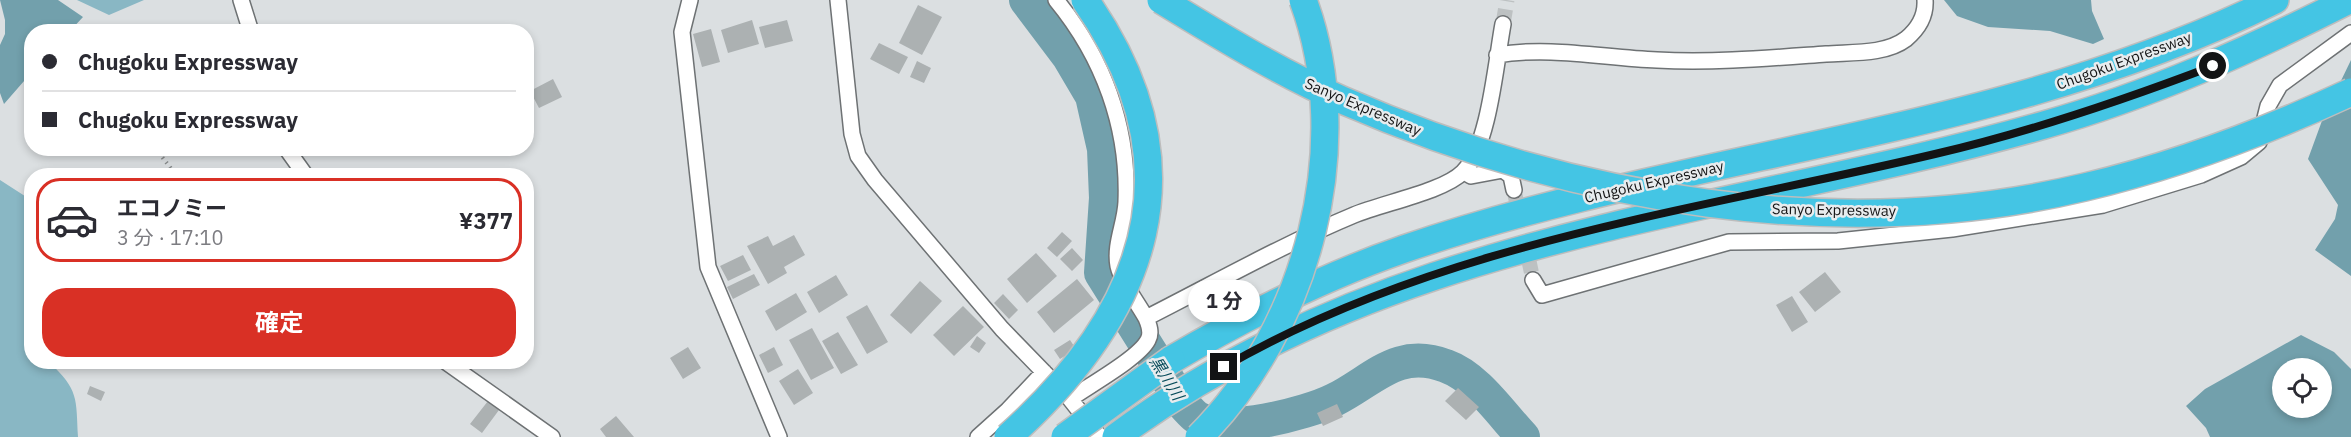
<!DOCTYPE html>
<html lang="ja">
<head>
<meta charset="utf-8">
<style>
  :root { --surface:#fff; --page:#f2f2f3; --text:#2b2b33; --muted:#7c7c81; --line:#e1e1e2; --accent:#d93025 }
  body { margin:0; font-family:"IBM Plex Sans","Noto Sans JP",sans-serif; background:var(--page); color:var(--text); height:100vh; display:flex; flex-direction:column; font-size:22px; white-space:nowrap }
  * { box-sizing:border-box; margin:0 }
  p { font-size:20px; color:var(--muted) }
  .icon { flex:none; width:33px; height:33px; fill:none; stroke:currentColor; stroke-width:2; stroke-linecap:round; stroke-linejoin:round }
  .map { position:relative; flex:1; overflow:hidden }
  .side { position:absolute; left:24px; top:168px; width:510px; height:201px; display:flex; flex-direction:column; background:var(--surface); border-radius:24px; box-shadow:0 3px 9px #0003 }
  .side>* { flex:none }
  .hud { position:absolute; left:24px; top:24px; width:510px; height:132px; border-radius:24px; box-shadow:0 3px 9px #0003; display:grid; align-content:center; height:132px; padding:0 18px; background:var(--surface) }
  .buttons { position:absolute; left:2272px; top:358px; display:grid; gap:12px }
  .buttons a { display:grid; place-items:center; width:60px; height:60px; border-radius:50%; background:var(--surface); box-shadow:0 3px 9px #0003; font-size:30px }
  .end { position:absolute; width:27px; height:27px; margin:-14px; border:8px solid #131415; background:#fff; box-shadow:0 0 0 3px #fff }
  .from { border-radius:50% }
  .bubble { position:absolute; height:42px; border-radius:21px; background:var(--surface); box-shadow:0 3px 9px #0003; font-size:20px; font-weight:700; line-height:42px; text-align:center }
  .hud b { display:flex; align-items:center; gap:21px; height:57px; font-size:22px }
  .hud b+b { border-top:2px solid var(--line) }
  .hud i { width:15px; height:15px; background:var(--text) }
  ul { padding:10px 0 0; list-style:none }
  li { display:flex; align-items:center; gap:18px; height:84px; margin:0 12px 9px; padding:0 6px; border:3px solid transparent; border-radius:24px }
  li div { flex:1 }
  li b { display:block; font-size:22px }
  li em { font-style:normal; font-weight:700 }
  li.selected { border-color:var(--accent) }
  li>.icon { width:54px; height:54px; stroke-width:1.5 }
  .button { display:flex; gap:12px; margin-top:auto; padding:12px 18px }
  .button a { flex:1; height:69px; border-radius:24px; background:var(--accent); color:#fff; font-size:24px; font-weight:700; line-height:69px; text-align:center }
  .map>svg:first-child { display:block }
</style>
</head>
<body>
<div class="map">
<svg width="2351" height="437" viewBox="0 0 2351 437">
  <rect width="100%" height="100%" fill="#dbdfe1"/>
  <path fill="#89b7c4" d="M77 0H144L109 15Z
    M0 180 31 200 32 362H49C79 390 76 398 78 437H0Z"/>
  <path fill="#72a0ac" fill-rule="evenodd" d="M0 0H58L83 17 70 31 32 32 31 73 4 104 0 93V45L5 34V20Z
    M1944 0H2091L2092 11 2104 39 2093 44 2050 31 1988 27 1957 16Z
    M2351 60V276L2315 250 2335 219 2338 205 2308 159 2323 118Z
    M2301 335 2334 352 2351 369V437H2210L2206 428 2186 406 2205 389ZM2283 369H2322V408H2283Z"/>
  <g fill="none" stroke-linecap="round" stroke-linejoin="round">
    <path stroke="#72a0ac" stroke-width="34" d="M1026 0 1069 57 1092 96 1104 149 1106 198 1101 273 1183 404C1187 408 1192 414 1196 417 1224 435 1306 414 1334 400 1373 381 1397 347 1446 366 1477 377 1501 414 1523 437"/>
  </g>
  <path fill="#acb1b2" d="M918 5 942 17 922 55 899 43Z
    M752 20 759 44 728 53 721 30Z
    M787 20 793 41 765 48 759 27Z
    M711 29 720 62 702 67 693 34Z
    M879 43 908 57 899 74 870 59Z
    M917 61 931 68 924 83 910 77Z
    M553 79 562 97 539 108 530 91Z
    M1062 232 1072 241 1057 257 1047 248Z
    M794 235 805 255 784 267 787 273 768 284 747 246 768 236 773 246Z
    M1072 248 1083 260 1072 271 1060 259Z
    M1036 253 1057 276 1027 303 1007 279Z
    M743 255 751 270 728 281 720 266Z
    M1825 272 1841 292 1815 312 1799 292Z
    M754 274 760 285 733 299 727 287Z
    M836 275 848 295 819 313 807 292Z
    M1077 279 1094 300 1054 333 1037 312Z
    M920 281 942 301 911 334 890 315Z
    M796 293 807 312 776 331 765 311Z
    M1003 294 1018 310 1009 319 994 303Z
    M1792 296 1808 322 1792 332 1776 305Z
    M867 305 888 342 867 354 846 317Z
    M963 306 984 327 954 356 933 335Z
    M812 328 834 368 811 380 789 340Z
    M838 332 858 365 841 374 822 341Z
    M977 336 986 343 979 353 970 347Z
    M1070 340 1076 349 1060 359 1054 350Z
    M688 347 701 368 683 379 670 358Z
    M774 347 783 365 768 373 759 355Z
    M798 369 813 393 794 405 779 381Z
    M90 386 105 392 101 401 87 394Z
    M1458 388 1479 407 1466 420 1445 401Z
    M488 401 499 410 482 433 470 424Z
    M1337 404 1343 417 1323 426 1317 413Z
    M616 416 634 437H606L600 429Z"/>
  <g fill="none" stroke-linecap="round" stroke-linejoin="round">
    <path stroke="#bdc1c2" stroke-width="15" stroke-dasharray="15 8" stroke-linecap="butt" d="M1503 24 1507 0
      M1514 190 1533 280"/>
    <g stroke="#6e7274" stroke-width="18">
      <path id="street" d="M241 0 251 32
        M690 0 682 32 708 267 779 437
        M838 0 852 134 858 156 875 180 1002 329 1070 399 1100 437
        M1056 0C1103 57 1129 127 1126 202 1125 224 1114 244 1118 266 1122 283 1137 302 1146 318
        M1497 55C1550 46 1604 58 1657 60 1713 63 1770 58 1826 54 1850 52 1885 55 1906 39 1918 29 1926 16 1925 0
        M286 148 306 176
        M1464 172 1471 176 1503 170 1511 176 1514 190
        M1533 280 1542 295 1729 242 1838 241 1952 229 2103 205 2201 175 2241 157 2259 142 2268 106 2280 85 2351 33
        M446 362 552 437
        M1070 399C1088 386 1139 358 1148 340 1152 333 1149 325 1146 318 1215 283 1282 245 1354 215 1382 203 1443 192 1463 172 1489 147 1496 61 1503 24
        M978 437 1008 410 1044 372"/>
    </g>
    <g stroke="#bdbdbd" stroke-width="30">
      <path id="highway" d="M1171 360C1244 317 1323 277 1404 249 1690 151 2001 136 2275 0
        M1116 437C1392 232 1725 216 2044 125 2150 95 2250 50 2349 0"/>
    </g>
    <path stroke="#888b8c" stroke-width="4" stroke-dasharray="1.5 4.5" stroke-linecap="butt" d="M155 148 177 176"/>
    <use href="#street" stroke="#fff" stroke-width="15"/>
    <use href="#highway" stroke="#44c5e4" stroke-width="27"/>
    <g stroke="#bdbdbd" stroke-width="30" stroke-linecap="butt">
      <path id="highway-bridge" d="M1161 0C1220 36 1279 72 1342 100 1572 200 1839 246 2085 187 2178 165 2265 132 2351 92
        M1008 437C1148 312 1201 165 1085 0
        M1065 437 1171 360
        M1199 437C1307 329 1357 146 1303 0"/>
    </g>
    <use href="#highway-bridge" stroke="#44c5e4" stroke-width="27"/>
  </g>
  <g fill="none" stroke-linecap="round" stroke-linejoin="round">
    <path stroke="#131415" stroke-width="8" d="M1224 367C1441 242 1695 211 1935 154 2030 132 2121 101 2213 66"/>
  </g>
  <g text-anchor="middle" stroke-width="5" stroke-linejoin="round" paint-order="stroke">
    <g font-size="15" fill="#131415" stroke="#e8ecee">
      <text transform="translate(2124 61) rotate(-20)" y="5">Chugoku Expressway</text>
      <text transform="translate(1363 107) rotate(23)" y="5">Sanyo Expressway</text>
      <text transform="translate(1654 182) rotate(-13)" y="5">Chugoku Expressway</text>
      <text transform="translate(1834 210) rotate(1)" y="5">Sanyo Expressway</text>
    </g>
    <g font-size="16" font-style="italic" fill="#054a59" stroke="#e8ecee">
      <text transform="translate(1167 378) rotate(58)" y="6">黒川川</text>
    </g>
  </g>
</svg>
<div class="buttons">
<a><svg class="icon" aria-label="locate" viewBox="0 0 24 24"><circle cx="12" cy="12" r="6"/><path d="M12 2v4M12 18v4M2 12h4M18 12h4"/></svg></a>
</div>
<i class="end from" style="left:2213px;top:66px"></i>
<i class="end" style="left:1224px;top:367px"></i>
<div class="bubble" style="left:1188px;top:280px;width:72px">1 分</div>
<div class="hud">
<b><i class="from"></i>Chugoku Expressway</b>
<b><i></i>Chugoku Expressway</b>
</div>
<section class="side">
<ul>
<li class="selected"><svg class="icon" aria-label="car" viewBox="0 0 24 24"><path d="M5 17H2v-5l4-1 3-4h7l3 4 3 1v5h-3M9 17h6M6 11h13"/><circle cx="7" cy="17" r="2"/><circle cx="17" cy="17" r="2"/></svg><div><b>エコノミー</b><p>3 分 · 17:10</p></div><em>¥377</em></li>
</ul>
<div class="button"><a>確定</a></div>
</section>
</div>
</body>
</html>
